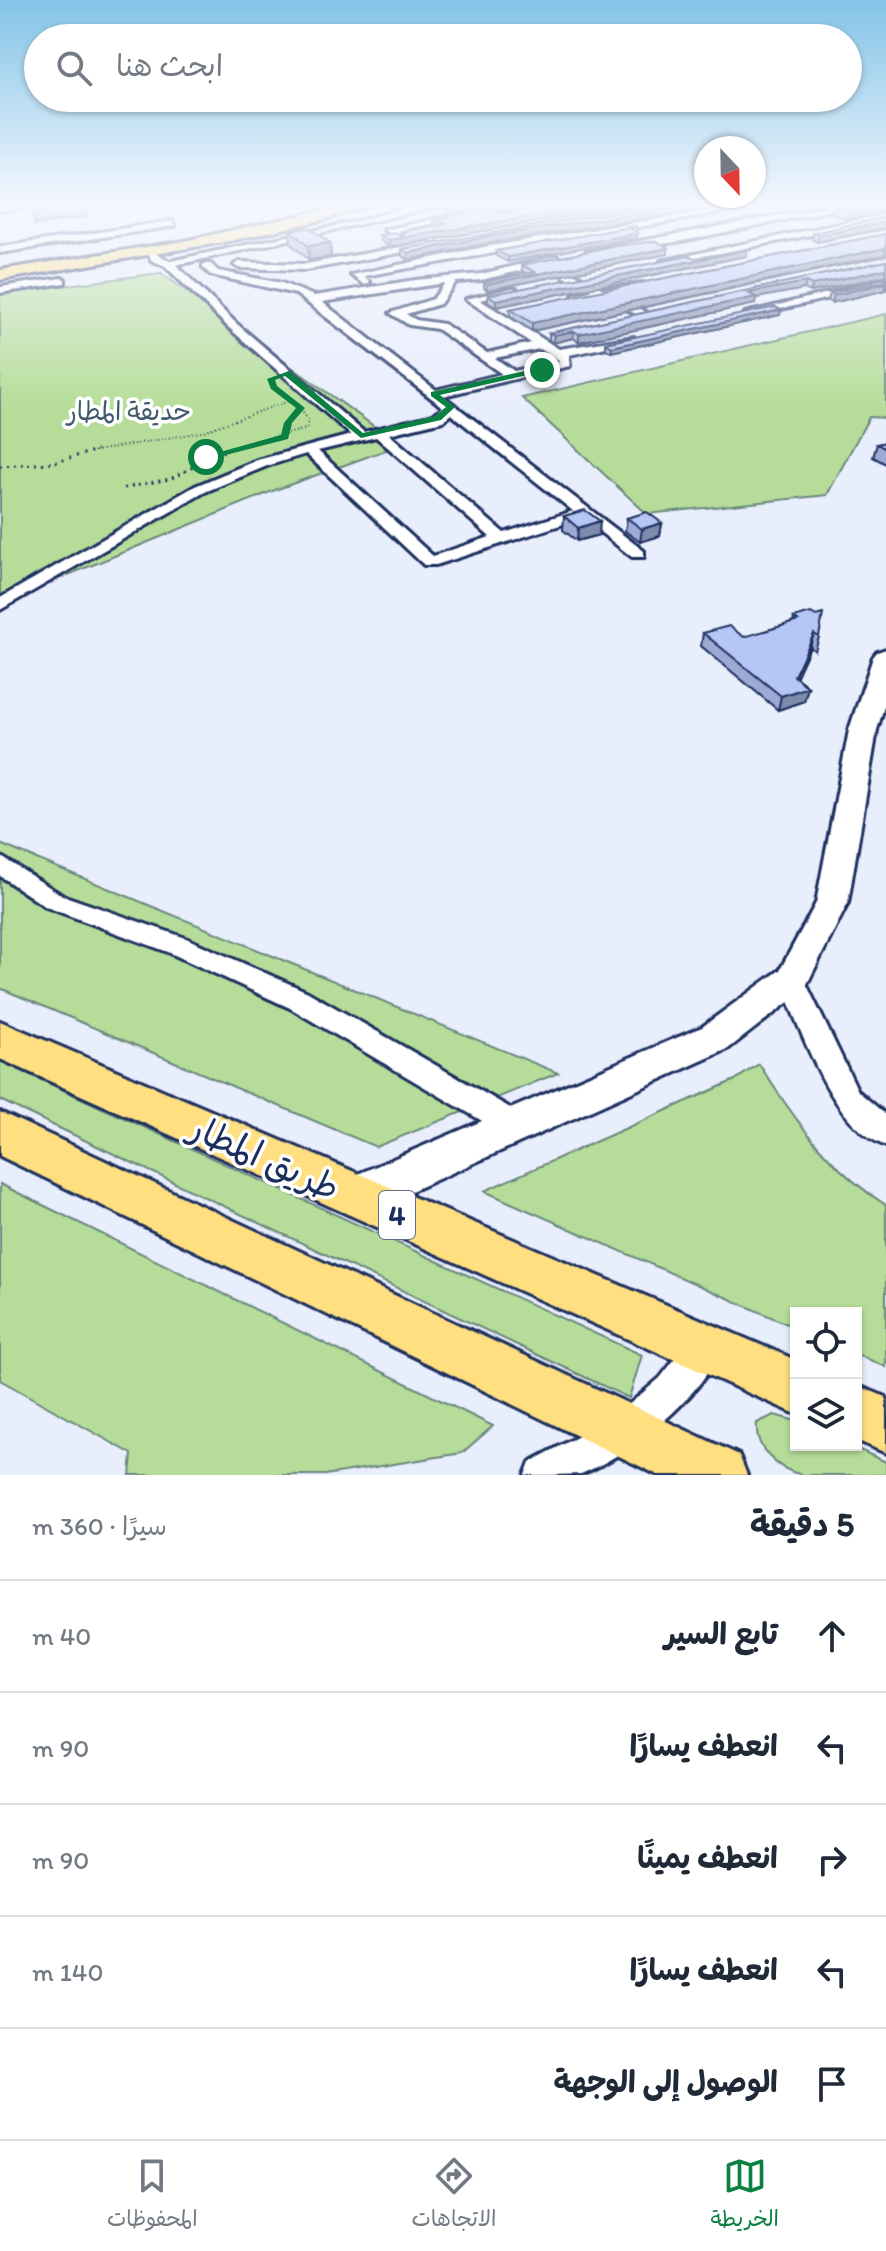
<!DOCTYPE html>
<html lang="ar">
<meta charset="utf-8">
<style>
body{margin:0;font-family:Itim,"Playpen Sans Arabic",sans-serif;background:#f2f2f3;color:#1f2937;direction:rtl}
.controls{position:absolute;right:24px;bottom:24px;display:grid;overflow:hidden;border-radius:0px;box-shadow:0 2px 6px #0004}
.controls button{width:72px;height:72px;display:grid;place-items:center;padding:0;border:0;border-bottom:2px solid #e0e1e3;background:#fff;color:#1f2937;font:40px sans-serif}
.compass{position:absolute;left:694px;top:136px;width:72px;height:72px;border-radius:50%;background:#fff;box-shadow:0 2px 6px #0004;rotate:158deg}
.stop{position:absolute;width:24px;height:24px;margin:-18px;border:6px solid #0b8043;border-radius:50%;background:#fff}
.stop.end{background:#0b8043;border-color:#fff;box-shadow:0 2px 8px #0008}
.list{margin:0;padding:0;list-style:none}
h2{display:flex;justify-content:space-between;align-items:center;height:104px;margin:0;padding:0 32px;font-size:34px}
h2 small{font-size:26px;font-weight:400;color:#747a83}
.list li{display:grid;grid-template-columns:52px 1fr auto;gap:24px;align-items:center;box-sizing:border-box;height:112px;padding:0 32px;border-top:2px solid #e0e1e3}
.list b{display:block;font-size:30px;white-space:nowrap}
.list em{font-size:26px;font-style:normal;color:#747a83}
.icon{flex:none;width:44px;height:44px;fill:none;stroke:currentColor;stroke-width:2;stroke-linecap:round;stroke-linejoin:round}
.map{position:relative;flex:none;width:886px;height:1475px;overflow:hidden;direction:ltr}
.search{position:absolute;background:#fff;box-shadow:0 2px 6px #0004;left:24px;right:24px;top:24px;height:88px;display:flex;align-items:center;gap:20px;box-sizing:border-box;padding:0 28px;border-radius:44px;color:#747a83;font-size:30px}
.sheet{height:664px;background:#fff}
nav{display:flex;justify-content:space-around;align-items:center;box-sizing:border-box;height:112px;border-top:2px solid #e0e1e3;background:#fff;font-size:22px;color:#747a83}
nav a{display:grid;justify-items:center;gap:4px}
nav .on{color:#0b8043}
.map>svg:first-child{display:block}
.green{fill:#b5dd99;stroke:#68867c;stroke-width:2}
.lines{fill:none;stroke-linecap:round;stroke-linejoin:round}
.minor-casing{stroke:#1b2f5e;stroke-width:6}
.secondary-casing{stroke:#1b2f5e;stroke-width:6}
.trunk-casing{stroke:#1b2f5e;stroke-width:6}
.path-far1{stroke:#1b2f5e;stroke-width:2;stroke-dasharray:1 3;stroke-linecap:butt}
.path{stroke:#1b2f5e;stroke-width:3;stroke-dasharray:2 5;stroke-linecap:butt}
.minor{fill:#fff;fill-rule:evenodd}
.secondary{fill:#fff;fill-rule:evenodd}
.trunk{fill:#ffdf80;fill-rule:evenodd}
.wall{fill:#9daad4;stroke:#1b2f5e;stroke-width:2}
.shaded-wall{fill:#7f8bac;stroke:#1b2f5e;stroke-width:2}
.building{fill:#b6c6f6;stroke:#1b2f5e;stroke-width:2}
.route{fill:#0b8043}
.labels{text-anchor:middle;stroke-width:7;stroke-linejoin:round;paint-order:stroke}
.far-park-label{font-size:26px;fill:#425a6d;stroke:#fff}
.shield{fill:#fff;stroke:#5f6d8e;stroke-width:2}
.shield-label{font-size:28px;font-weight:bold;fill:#1b2f5e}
.near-street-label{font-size:36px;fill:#1b2f5e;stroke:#fff}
</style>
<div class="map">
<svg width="886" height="1475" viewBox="0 0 886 1475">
<rect width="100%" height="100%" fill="#e9eefc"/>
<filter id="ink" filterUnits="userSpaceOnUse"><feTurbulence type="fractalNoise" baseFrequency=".0125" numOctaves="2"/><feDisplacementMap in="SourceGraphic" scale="16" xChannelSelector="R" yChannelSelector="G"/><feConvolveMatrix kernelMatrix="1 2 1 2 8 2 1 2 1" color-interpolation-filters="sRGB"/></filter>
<g filter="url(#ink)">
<path class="green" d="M161,273L400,445L275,490L0,603V294Z
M886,314V418L869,417L827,495L647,514L522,398Z
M0,844L558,1073L376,1147L0,988Z
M0,1061L642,1355L629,1398L0,1100Z
M759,1064C795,1120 829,1169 886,1205V1367L856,1354V1313H796V1328L484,1191L735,1080Z
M0,1184L493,1426L462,1453L325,1475H130L132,1454L0,1380Z
M774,1415L796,1421V1445H849L886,1462V1475C860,1475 828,1475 803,1475C777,1470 754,1448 757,1423Z"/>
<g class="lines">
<g class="minor-casing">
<path id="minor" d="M18,204H44L0,211V205Z
M418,204L441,206L176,265L237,324L364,432L433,415L443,407L296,294L211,275L203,268V264H211L218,271L282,283L314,296L415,280L481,274L556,256L561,259L554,263L603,289L643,283V287L612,293L646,312V316L642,317L600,296L573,299V295L591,291L543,265L481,280L456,282L440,304L406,314L416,320L444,324L487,353L531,343L466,299L513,288L517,289V293L480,300L559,349L634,337V341L569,355L570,366L443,396L644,551V557H632L582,518L436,565H424L306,454L267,466L205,492L0,610V598L195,486L257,460L351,435L229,328L165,266L151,260L148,250H154L159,256L170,261L354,222ZM445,283L433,299L390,313L409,325L437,329L502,374L436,390L322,302ZM540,349L560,361L514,371L495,358ZM451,414L573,511L504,533L389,434L443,421ZM376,437L490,537L433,556L318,451Z
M505,204H520L398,231L406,237L401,240L384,230Z
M752,204L757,206L364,276L370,282L365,285L351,275L484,247Z
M840,204H862L682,241L591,254L586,251Z
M886,214V220L666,264L661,261Z
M172,221L175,226L0,253V247Z
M429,242L432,247L306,270L239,268L234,265L239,262L306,264Z
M61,278L65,279V283L0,293V287Z
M886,279V285L751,316L745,313Z
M0,856L62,895L186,938L308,992L526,1117L530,1126L526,1135L516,1139L506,1135L290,1008L168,952L46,907L0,876Z
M792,970L801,973L858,1091L886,1115V1146C829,1124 803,1032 779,980L783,973Z
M705,1332L717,1336L721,1348C700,1399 631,1454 581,1474C566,1475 541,1475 525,1475L530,1462L613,1418L660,1378L693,1336Z"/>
</g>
<g class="secondary-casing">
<path id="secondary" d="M886,649V700L877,730L848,903L804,990L728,1049L369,1210L354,1216L339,1210L333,1196L339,1182L702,1027L780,970L816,903L849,730L873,657L877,652Z"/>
</g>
<g class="trunk-casing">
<path id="trunk" d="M351,204H373L326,219L230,241L0,280V270L184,241Z
M0,1021L796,1360V1414L0,1059Z
M0,1112L739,1455L747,1475H658L0,1156Z
M856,1385L886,1397V1453L856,1440Z"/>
</g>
<path class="path-far1" d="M285,435L288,423L300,411L292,400
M90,452L201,432L292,400L274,387L273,378
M218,452L306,429L308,420L300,408"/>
<path class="path" d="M0,466L53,463L97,450
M124,488L170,479L226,450"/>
<use href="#minor" class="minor"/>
<use href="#secondary" class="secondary"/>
<use href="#trunk" class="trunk"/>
</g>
<path class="wall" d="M442,204H493L450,213L442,208Z
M508,204H537L499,212L501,214L552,204H644L389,247L381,241L380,235L402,236L434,226V220Z
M661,204H715V207L483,244L408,260L402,256V249Z
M886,204V212L847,219L831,213L833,207Z
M886,217V229L817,242L812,240L814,233Z
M636,226L637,237L508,262L496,256V251Z
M290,230L330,243L331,257L309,260L291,244Z
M886,234V256L532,331L510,316V309Z
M668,254L487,290L484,288V282L527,274L522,271V265Z
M746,256L496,307L488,302V295Z
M886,261V277L811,292L804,289L756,298L755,304L579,342L573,338L553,343L549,340V333Z
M886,281V290L832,303L828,301L830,293Z
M781,310L780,315L611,352L606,349V343Z
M886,442V464L873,457L877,444Z
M564,516L599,535L577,541L563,530Z
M627,518L662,523L660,536L640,542L625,531Z
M794,618L819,637L815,651L810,647L796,677L808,687L804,701L778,710L701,646L703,633L744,637L793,623Z"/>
<path class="shaded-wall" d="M464,204H493L450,213V206Z
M509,204H537L498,212L496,209L499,206Z
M607,204H644L389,247V240Z
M697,204H715V207L483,244L408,260V253L484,237Z
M886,205L885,211L847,219L849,212Z
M85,206L88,217L35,225L33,214Z
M886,222L885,228L817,242L819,235Z
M638,233L637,237L508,262V257Z
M330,243L331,257L309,260L308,246Z
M668,248V254L487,290V284Z
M886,248L885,255L532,331V323Z
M747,250L746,256L496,307V300Z
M886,269L885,276L811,292L812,285Z
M806,282L804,289L756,298L755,304L579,342V334L748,293Z
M886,283V290L832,303L834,295Z
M781,310L780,315L611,352L612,347Z
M574,331L573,338L553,343L554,335Z
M600,521L599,535L577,541L578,528Z
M662,523L660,536L640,542L642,529Z
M814,634L810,647L791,689L794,676Z
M808,687L804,701L778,710L781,696Z"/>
<path class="building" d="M30,204H82L85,206L33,214Z
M445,204H464L450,206Z
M508,204H509L499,206L496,209L501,214L552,204H607L389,240L380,235L394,233L402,236L409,230L448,224L434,220Z
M661,204H697L484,237L408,253L402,249Z
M850,204H886V205L849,212L833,207Z
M886,217V222L819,235L814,233Z
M636,226L628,227L638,233L508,257L496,251Z
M309,228L330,243L308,246L290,230Z
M886,234V248L532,323L510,309Z
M656,241L668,248L487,284L484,282L535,272L522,265L609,247Z
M747,250L496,300L488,295L689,256L695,258Z
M886,261V269L812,285L806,282L748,293L756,297L579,334L574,331L554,335L549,333Z
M886,281V283L834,295L830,293Z
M775,307L781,310L612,347L606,343Z
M886,442V449L877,444Z
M585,510L600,521L578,528L564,516Z
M647,512L662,523L642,529L627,518Z
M811,613L816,616L823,614L819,637L814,634L794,676L808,687L781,696L703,633L729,626L744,637L798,621L794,618Z"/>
</g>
<linearGradient id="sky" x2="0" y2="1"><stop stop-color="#83c4e7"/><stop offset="0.5" stop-color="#f5f7fe"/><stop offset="1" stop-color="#f5f7fe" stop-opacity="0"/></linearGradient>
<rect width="886" height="410" fill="url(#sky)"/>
<path class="route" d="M542,367L545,371L440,395L455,407L441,420L361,438L285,376L275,380L277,386L305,408L292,423L288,439L206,460L202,457L281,435L284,423L296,408L271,389L267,379L289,371L363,433L435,416L446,407L431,396V392Z"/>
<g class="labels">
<g class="far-park-label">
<text x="129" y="420">حديقة المطار</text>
</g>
<rect class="shield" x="379" y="1191" width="36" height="48" rx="6"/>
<g class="shield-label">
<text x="397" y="1225">4</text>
</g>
<g class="near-street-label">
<text transform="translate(265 1157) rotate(24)" y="13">طريق المطار</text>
</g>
</g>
</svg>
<div class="controls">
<button><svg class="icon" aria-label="locate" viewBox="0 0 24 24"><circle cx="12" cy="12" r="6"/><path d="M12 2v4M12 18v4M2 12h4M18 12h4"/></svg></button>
<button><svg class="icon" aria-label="layers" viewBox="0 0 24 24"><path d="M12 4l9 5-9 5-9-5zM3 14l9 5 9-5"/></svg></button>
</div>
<svg class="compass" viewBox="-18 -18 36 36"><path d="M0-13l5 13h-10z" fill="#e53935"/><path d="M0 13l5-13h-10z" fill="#747a83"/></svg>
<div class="stop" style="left:206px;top:457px"></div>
<div class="stop end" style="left:542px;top:370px"></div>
<div class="search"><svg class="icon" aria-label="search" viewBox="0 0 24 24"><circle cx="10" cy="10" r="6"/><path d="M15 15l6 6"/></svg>ابحث هنا</div>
</div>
<section class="sheet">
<h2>5 دقيقة<small>سيرًا · 360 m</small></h2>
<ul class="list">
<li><svg class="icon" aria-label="ahead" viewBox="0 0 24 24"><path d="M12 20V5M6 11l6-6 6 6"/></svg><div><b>تابع السير</b></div><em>40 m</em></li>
<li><svg class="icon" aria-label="left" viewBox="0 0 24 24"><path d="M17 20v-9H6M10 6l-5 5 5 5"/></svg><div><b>انعطف يسارًا</b></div><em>90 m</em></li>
<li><svg class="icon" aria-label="right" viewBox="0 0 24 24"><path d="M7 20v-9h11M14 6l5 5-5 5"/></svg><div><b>انعطف يمينًا</b></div><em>90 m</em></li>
<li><svg class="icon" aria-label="left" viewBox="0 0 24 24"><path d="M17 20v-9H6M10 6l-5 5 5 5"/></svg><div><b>انعطف يسارًا</b></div><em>140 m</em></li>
<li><svg class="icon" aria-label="arrive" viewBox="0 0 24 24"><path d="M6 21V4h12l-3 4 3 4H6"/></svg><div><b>الوصول إلى الوجهة</b></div></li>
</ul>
</section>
<nav>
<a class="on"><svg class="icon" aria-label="map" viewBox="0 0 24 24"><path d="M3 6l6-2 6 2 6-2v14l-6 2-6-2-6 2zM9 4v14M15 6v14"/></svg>الخريطة</a>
<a><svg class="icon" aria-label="directions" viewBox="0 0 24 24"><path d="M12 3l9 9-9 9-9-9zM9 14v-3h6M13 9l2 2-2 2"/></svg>الاتجاهات</a>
<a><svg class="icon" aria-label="saved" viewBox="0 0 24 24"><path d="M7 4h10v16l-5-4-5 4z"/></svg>المحفوظات</a>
</nav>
